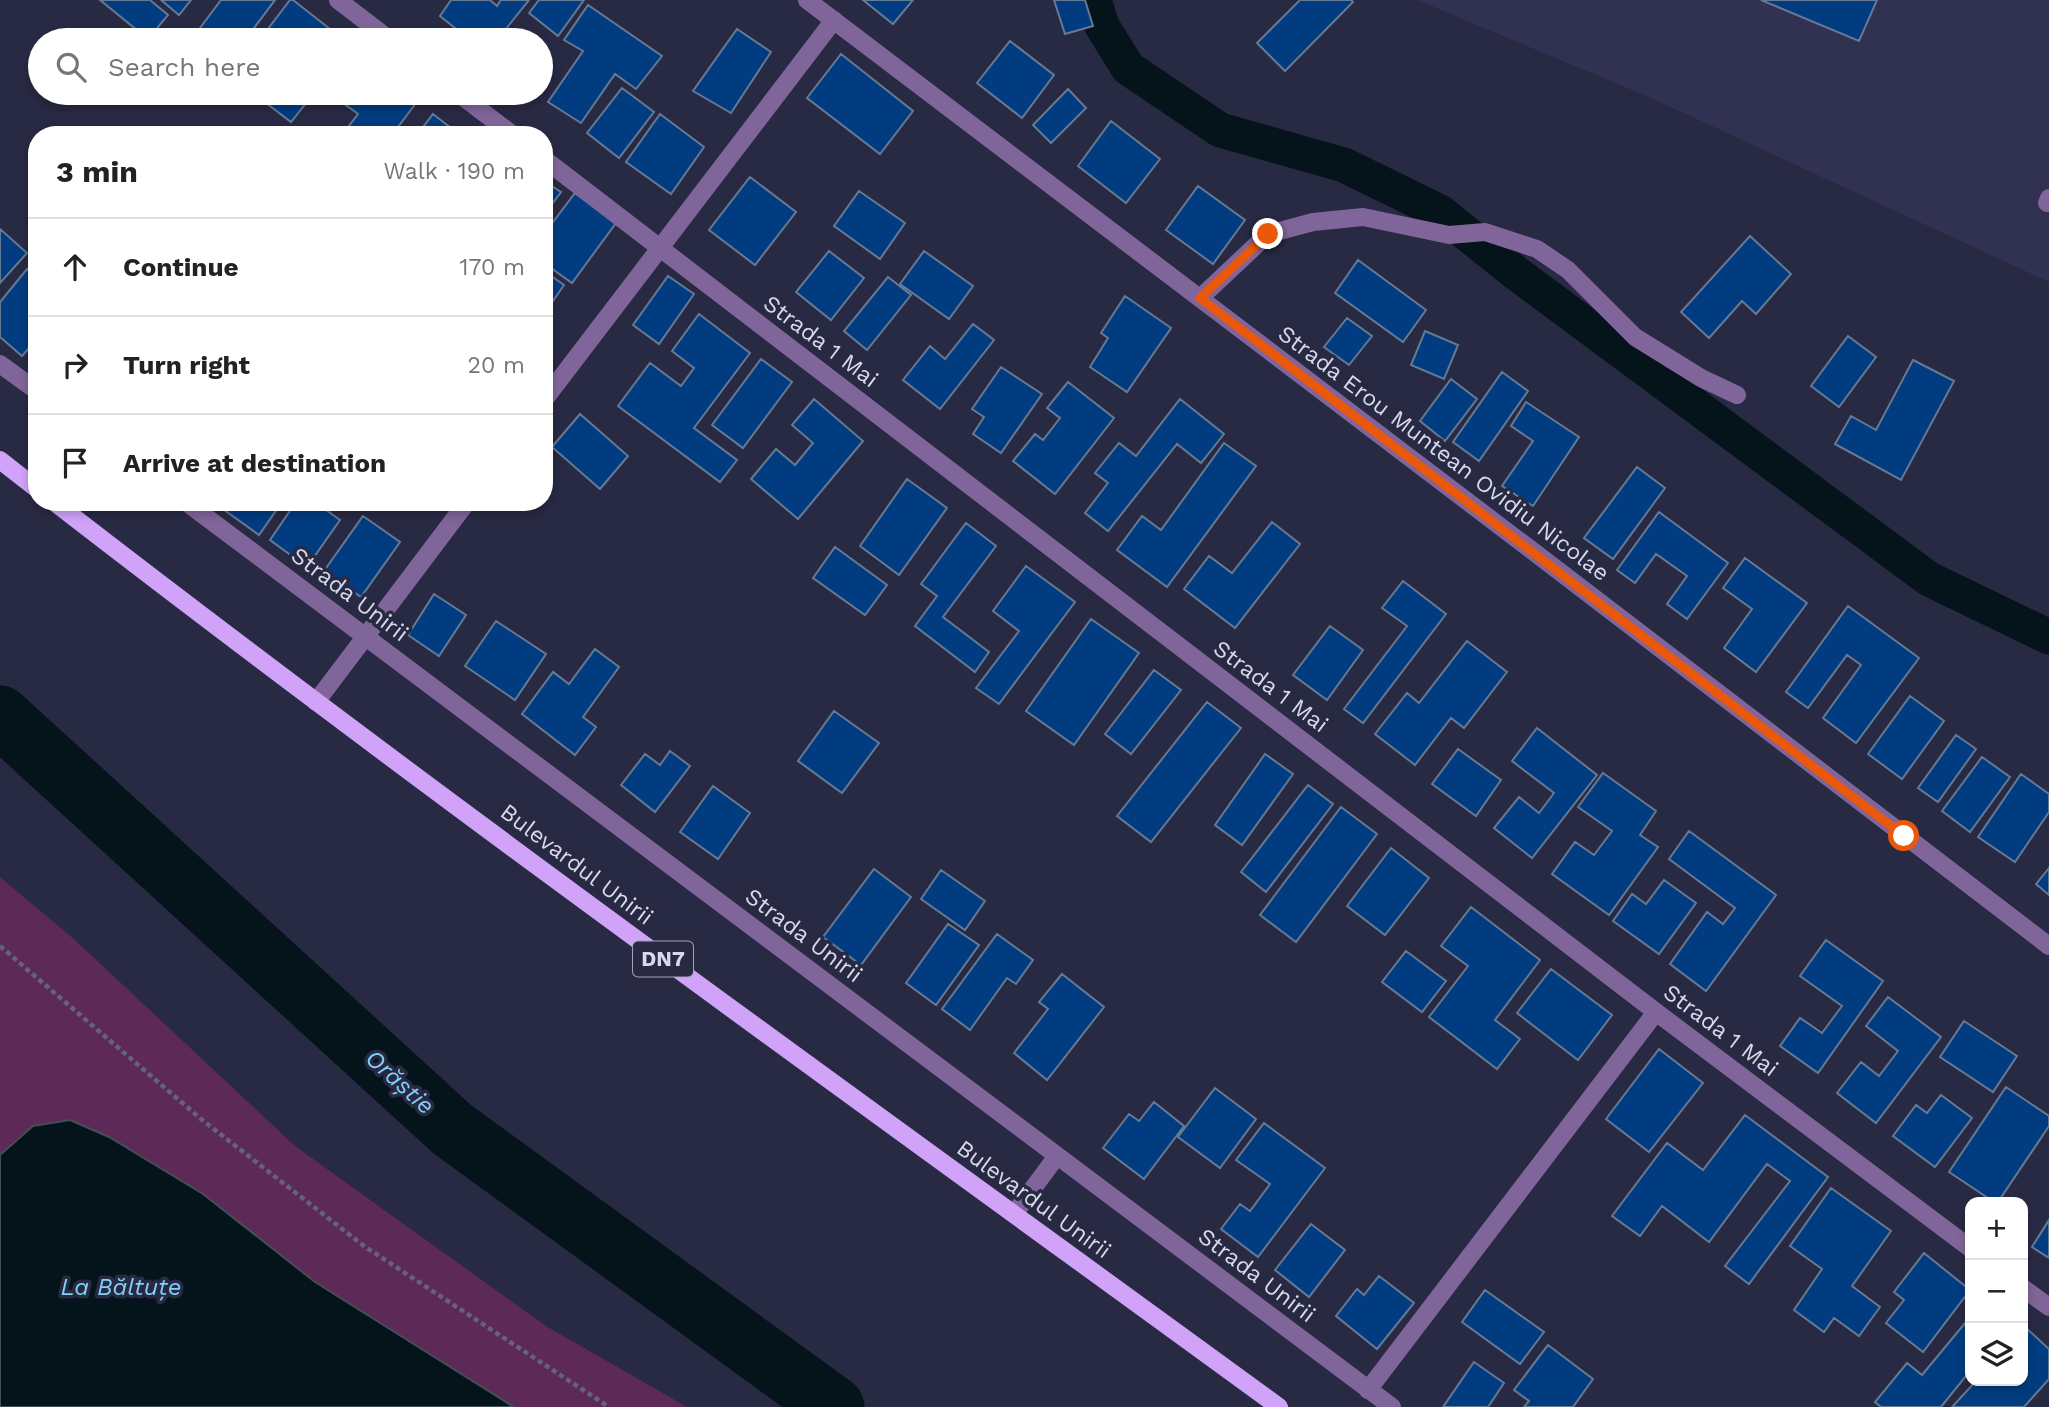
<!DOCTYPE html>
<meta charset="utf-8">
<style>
body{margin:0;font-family:"Work Sans",sans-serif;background:#f6f6f6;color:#222}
.controls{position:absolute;right:21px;bottom:21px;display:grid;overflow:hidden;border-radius:14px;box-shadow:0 4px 10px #0003}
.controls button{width:63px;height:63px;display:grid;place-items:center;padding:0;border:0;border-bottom:2px solid #e0e0e0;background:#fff;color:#222;font:35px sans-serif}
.stop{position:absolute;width:21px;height:21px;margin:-16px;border:5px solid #ea580c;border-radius:50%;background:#fff}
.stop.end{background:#ea580c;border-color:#fff;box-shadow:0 2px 7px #0008}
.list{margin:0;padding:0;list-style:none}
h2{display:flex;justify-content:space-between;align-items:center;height:91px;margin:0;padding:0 28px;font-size:30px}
h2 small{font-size:23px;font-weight:400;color:#767676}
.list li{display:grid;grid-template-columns:46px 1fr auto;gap:21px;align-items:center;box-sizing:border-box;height:98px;padding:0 28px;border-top:2px solid #e0e0e0}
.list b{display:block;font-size:26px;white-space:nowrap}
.list em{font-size:23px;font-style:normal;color:#767676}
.icon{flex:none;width:38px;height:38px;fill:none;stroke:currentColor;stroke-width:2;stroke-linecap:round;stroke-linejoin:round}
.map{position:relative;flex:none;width:2049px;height:1407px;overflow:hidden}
.search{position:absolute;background:#fff;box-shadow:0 4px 10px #0003;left:28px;top:28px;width:525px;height:77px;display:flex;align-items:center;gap:18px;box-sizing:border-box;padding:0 24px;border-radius:38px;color:#767676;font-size:26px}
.panel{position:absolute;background:#fff;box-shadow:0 4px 10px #0003;left:28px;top:126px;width:525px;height:385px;border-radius:28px}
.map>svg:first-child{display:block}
.built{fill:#313152}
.green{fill:#5d2956}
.water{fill:#05131b;stroke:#444e59;stroke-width:2}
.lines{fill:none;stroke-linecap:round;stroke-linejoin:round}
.canal{stroke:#05131b;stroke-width:35}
.river{stroke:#05131b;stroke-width:61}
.building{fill:#013c80;stroke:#667994;stroke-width:2}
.path{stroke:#63647c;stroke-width:4.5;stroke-dasharray:5 3.5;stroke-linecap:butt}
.minor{stroke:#80659a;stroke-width:18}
.major{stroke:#d0a3f9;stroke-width:18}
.route{stroke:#ea580c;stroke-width:9}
.labels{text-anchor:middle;stroke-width:7;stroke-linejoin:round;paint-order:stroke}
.shield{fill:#282943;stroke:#a3a4b9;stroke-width:2}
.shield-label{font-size:21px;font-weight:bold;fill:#d8d9eb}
.street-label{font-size:23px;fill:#d8d9eb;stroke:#282943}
.water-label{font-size:24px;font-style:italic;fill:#82d0f8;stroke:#282943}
</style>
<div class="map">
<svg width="2049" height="1407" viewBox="0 0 2049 1407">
<rect width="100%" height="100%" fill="#282943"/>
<path class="built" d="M1417,0H2049V282L1649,97Z"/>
<path class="green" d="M0,877L75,940L295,1146L546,1326L687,1407H0Z"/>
<path class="water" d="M70,1120L109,1137L203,1194L315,1282L514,1407H0V1155L33,1126Z"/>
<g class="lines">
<path class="canal" d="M1094,0L1102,26L1128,68L1220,130L1344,165L1440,212L1516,273L1929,579L2049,637"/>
<path class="river" d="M0,716L452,1129L834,1407"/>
</g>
<path class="building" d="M100,0H150L168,15L148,39Z
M161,0H191L179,15Z
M221,0H275L245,40H199L194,36Z
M290,0H293L344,40H264L261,38Z
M451,0H490L497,6L501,0H529L497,40H470L440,16Z
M539,0H584L558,36L529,13Z
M863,0H913L893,24Z
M1054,0H1085L1093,26L1065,34Z
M1300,0H1351L1353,2L1285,71L1257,43Z
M1761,0H1877L1859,41Z
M588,5L662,56L636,89L615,74L581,123L548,102L583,51L564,40Z
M737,29L771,52L731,113L693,91Z
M1010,41L1054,75L1022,118L977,83Z
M841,54L913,111L880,154L807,98Z
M622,88L654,112L619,158L587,133Z
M1068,89L1086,108L1051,143L1033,125Z
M253,93H314L291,122Z
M338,93H411L419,99L392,135H342L358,114L335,97Z
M433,114L460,135H417Z
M660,114L704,147L671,194L626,162Z
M1111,121L1160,159L1126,203L1078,166Z
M750,177L796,212L755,265L709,230Z
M544,181L561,192L544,215Z
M1198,186L1245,220L1213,264L1166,230Z
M859,191L905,223L880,259L834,226Z
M575,193L616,223L572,283L544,263V234Z
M0,229L27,253L0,283Z
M1750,236L1791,274L1756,314L1742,301L1709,338L1681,312Z
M829,251L864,278L831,320L796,292Z
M924,251L973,286L949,319L900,284Z
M1358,260L1426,310L1403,342L1335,293Z
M27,269L37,277V339L22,356L0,337V302Z
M544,271L564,285L544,314Z
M668,276L694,294L659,344L633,325Z
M888,277L911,295L867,350L844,331Z
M1125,296L1171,328L1127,392L1090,367L1108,338L1101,333Z
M699,314L750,353L694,428L737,460L720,482L618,406L650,363L681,386L694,368L672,351Z
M1347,318L1372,336L1349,365L1324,347Z
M973,324L994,340L940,409L903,380L930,346L945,359Z
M1425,331L1458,345L1444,379L1411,365Z
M1848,336L1876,357L1839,407L1811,386Z
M761,359L792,382L743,448L712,425Z
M1913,360L1954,381L1901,480L1835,444L1851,416L1876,430Z
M1001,367L1042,394L1001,453L973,434L984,417L972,409Z
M1502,372L1528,391L1479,461L1453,442Z
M1451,379L1477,399L1445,441L1420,421Z
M1068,382L1114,418L1055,494L1013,461L1035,434L1043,440L1060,418L1047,408Z
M814,399L863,441L798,519L751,479L776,449L795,465L813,443L792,425Z
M1180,399L1224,434L1201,463L1177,444L1108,531L1085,513L1108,483L1095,473L1119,443L1136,456Z
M1526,402L1579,437L1533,506L1502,486L1533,441L1511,426Z
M580,414L628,456L600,489L552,447Z
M1224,443L1256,466L1167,587L1117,550L1142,516L1161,530Z
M1637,467L1665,488L1613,559L1584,538Z
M907,479L947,508L899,575L860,546Z
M213,502H282L259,535Z
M296,502H315L340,520L307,567L270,540Z
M1659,512L1728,563L1687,619L1667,604L1687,576L1656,554L1635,583L1617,570Z
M363,516L400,542L361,597L324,571Z
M1272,522L1300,544L1235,628L1184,589L1209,556L1232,573Z
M966,523L996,546L943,617L989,652L975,672L915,626L937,596L921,584Z
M835,547L887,585L865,615L813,578Z
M1745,558L1807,603L1756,672L1724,648L1752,609L1723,588Z
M1026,566L1075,602L999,704L976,688L1019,631L993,611Z
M1403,581L1446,614L1363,723L1344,709L1407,626L1382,608Z
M434,594L466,615L439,656L408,635Z
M1848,606L1919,658L1856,743L1823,718L1861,665L1847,655L1808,708L1786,692Z
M1091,619L1139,653L1074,745L1026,711Z
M496,621L546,654L515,700L465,666Z
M1330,626L1363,650L1327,700L1293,675Z
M1467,641L1507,672L1464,728L1451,718L1415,765L1375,734L1407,693L1419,703Z
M595,649L619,667L583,717L596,727L575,755L522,714L553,672L569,684Z
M1154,670L1181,690L1131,754L1105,734Z
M1910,696L1944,721L1902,779L1868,754Z
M1207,702L1241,728L1151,842L1117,816Z
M834,711L879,743L842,793L798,761Z
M1537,728L1597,775L1532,858L1494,828L1519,797L1539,813L1554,793L1512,761Z
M1956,735L1976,749L1938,802L1918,788Z
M1458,749L1501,780L1476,816L1432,784Z
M670,751L690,766L655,812L621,785L645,754L660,765Z
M1265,754L1293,774L1242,845L1215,825Z
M1982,757L2010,777L1970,832L1942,811Z
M1603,773L1656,811L1640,835L1658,847L1609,915L1552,874L1575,842L1594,855L1612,831L1578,807Z
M2021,774L2049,794V812L2015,862L1978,837Z
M1308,785L1333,804L1266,892L1241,872Z
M713,786L750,813L718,859L680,832Z
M1341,807L1377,834L1296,942L1260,915Z
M1689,831L1776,895L1706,991L1670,964L1707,912L1723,924L1735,908L1669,859Z
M1391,848L1429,878L1385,935L1347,906Z
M2049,868V895L2036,884Z
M874,869L911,897L861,965L823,937Z
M941,870L985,901L965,930L921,899Z
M1664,880L1696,903L1659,954L1613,921L1632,894L1646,904Z
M1471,907L1540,960L1495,1020L1520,1039L1497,1069L1429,1017L1468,966L1441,946Z
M948,924L979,945L936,1005L906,983Z
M997,934L1033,960L1016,984L1007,978L970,1030L942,1009Z
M1826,940L1883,981L1818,1073L1780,1046L1800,1018L1822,1033L1842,1006L1800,976Z
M1406,951L1446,981L1422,1012L1382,982Z
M1551,969L1612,1015L1578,1060L1517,1013Z
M1062,974L1104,1007L1047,1080L1014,1053L1048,1009L1039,1002Z
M1888,997L1941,1037L1876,1123L1837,1093L1861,1062L1879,1076L1898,1051L1866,1026Z
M1964,1021L2017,1056L1993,1092L1940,1057Z
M1659,1049L1703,1083L1649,1152L1606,1119Z
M2006,1087L2049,1116V1126L1998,1202H1994L1949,1172Z
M1215,1088L1256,1119L1220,1168L1178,1137Z
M1941,1095L1972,1118L1935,1167L1893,1136L1916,1105L1927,1113Z
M1154,1102L1184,1126L1144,1179L1103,1148L1129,1114L1139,1121Z
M1745,1115L1828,1177L1749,1284L1725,1266L1790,1181L1767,1164L1709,1242L1662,1206L1640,1236L1612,1216L1667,1143L1703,1170Z
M1264,1123L1325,1168L1258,1257L1221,1229L1240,1204L1250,1211L1270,1184L1236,1160Z
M1831,1188L1891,1231L1852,1286L1880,1307L1859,1336L1834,1318L1824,1332L1794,1310L1822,1269L1790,1246Z
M2049,1220V1258L2032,1247Z
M1311,1224L1345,1250L1309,1297L1275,1270Z
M1924,1253L1970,1290L1923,1352L1886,1323L1904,1300L1894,1292Z
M1379,1276L1414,1303L1377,1349L1336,1316L1357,1289L1364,1295Z
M1485,1290L1544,1332L1520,1364L1462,1322Z
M1970,1317V1371L1941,1407H1881L1875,1402L1907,1363L1922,1375Z
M2025,1327L2049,1349V1379L2024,1407H1952L1976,1381H2023V1330Z
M1548,1345L1593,1379L1573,1407H1524L1529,1401L1514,1390Z
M1474,1362L1504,1383L1488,1407H1443Z"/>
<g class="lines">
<path class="path" d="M0,946L201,1119L364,1246L609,1407"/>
<path class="minor" d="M338,0L390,40
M807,0L1534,552L2049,946
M458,93L513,135
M544,159L1656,1012L1970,1248
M2047,203L2049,198
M1200,298L1268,234L1313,222L1363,217L1449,235L1485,232L1537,249L1568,270L1635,337L1701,378L1737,395
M0,364L37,391
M544,400L834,20
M186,502L1392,1407
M316,702L467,502
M1014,1214L1057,1156
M2023,1288L2049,1307
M1368,1390L1656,1012"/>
<path class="major" d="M0,460L37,489
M54,502C456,813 869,1108 1279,1407"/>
</g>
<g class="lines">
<path class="route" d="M1268,234L1200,298L1904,836"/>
</g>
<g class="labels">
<rect class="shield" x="633" y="941.5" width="60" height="35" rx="5"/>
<g class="shield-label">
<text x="663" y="966">DN7</text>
</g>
<g class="street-label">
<text transform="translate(821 341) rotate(37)" y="8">Strada 1 Mai</text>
<text transform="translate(1444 453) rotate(37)" y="8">Strada Erou Muntean Ovidiu Nicolae</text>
<text transform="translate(350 594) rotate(37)" y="8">Strada Unirii</text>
<text transform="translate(1271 686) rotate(37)" y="8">Strada 1 Mai</text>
<text transform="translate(577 864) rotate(37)" y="8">Bulevardul Unirii</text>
<text transform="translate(804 935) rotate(37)" y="8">Strada Unirii</text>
<text transform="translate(1721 1030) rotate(37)" y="8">Strada 1 Mai</text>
<text transform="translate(1034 1199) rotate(36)" y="8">Bulevardul Unirii</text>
<text transform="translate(1257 1275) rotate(37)" y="8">Strada Unirii</text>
</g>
<g class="water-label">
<text transform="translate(400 1082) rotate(42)" y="8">Orăștie</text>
<text x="121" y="1295">La Băltuțe</text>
</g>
</g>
</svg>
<div class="controls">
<button>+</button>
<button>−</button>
<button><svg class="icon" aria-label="layers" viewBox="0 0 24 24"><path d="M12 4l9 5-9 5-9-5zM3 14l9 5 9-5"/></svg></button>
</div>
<div class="stop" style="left:1904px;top:836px"></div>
<div class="stop end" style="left:1268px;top:234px"></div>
<div class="search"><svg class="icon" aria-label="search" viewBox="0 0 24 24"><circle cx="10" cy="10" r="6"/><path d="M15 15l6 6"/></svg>Search here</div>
<section class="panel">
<h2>3 min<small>Walk · 190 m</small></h2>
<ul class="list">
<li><svg class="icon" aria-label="ahead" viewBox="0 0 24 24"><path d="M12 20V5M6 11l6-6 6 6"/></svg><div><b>Continue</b></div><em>170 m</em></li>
<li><svg class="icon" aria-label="right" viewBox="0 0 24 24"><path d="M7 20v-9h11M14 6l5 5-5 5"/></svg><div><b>Turn right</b></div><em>20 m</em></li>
<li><svg class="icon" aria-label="arrive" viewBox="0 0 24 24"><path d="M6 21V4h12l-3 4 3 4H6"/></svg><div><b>Arrive at destination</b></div></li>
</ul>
</section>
</div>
